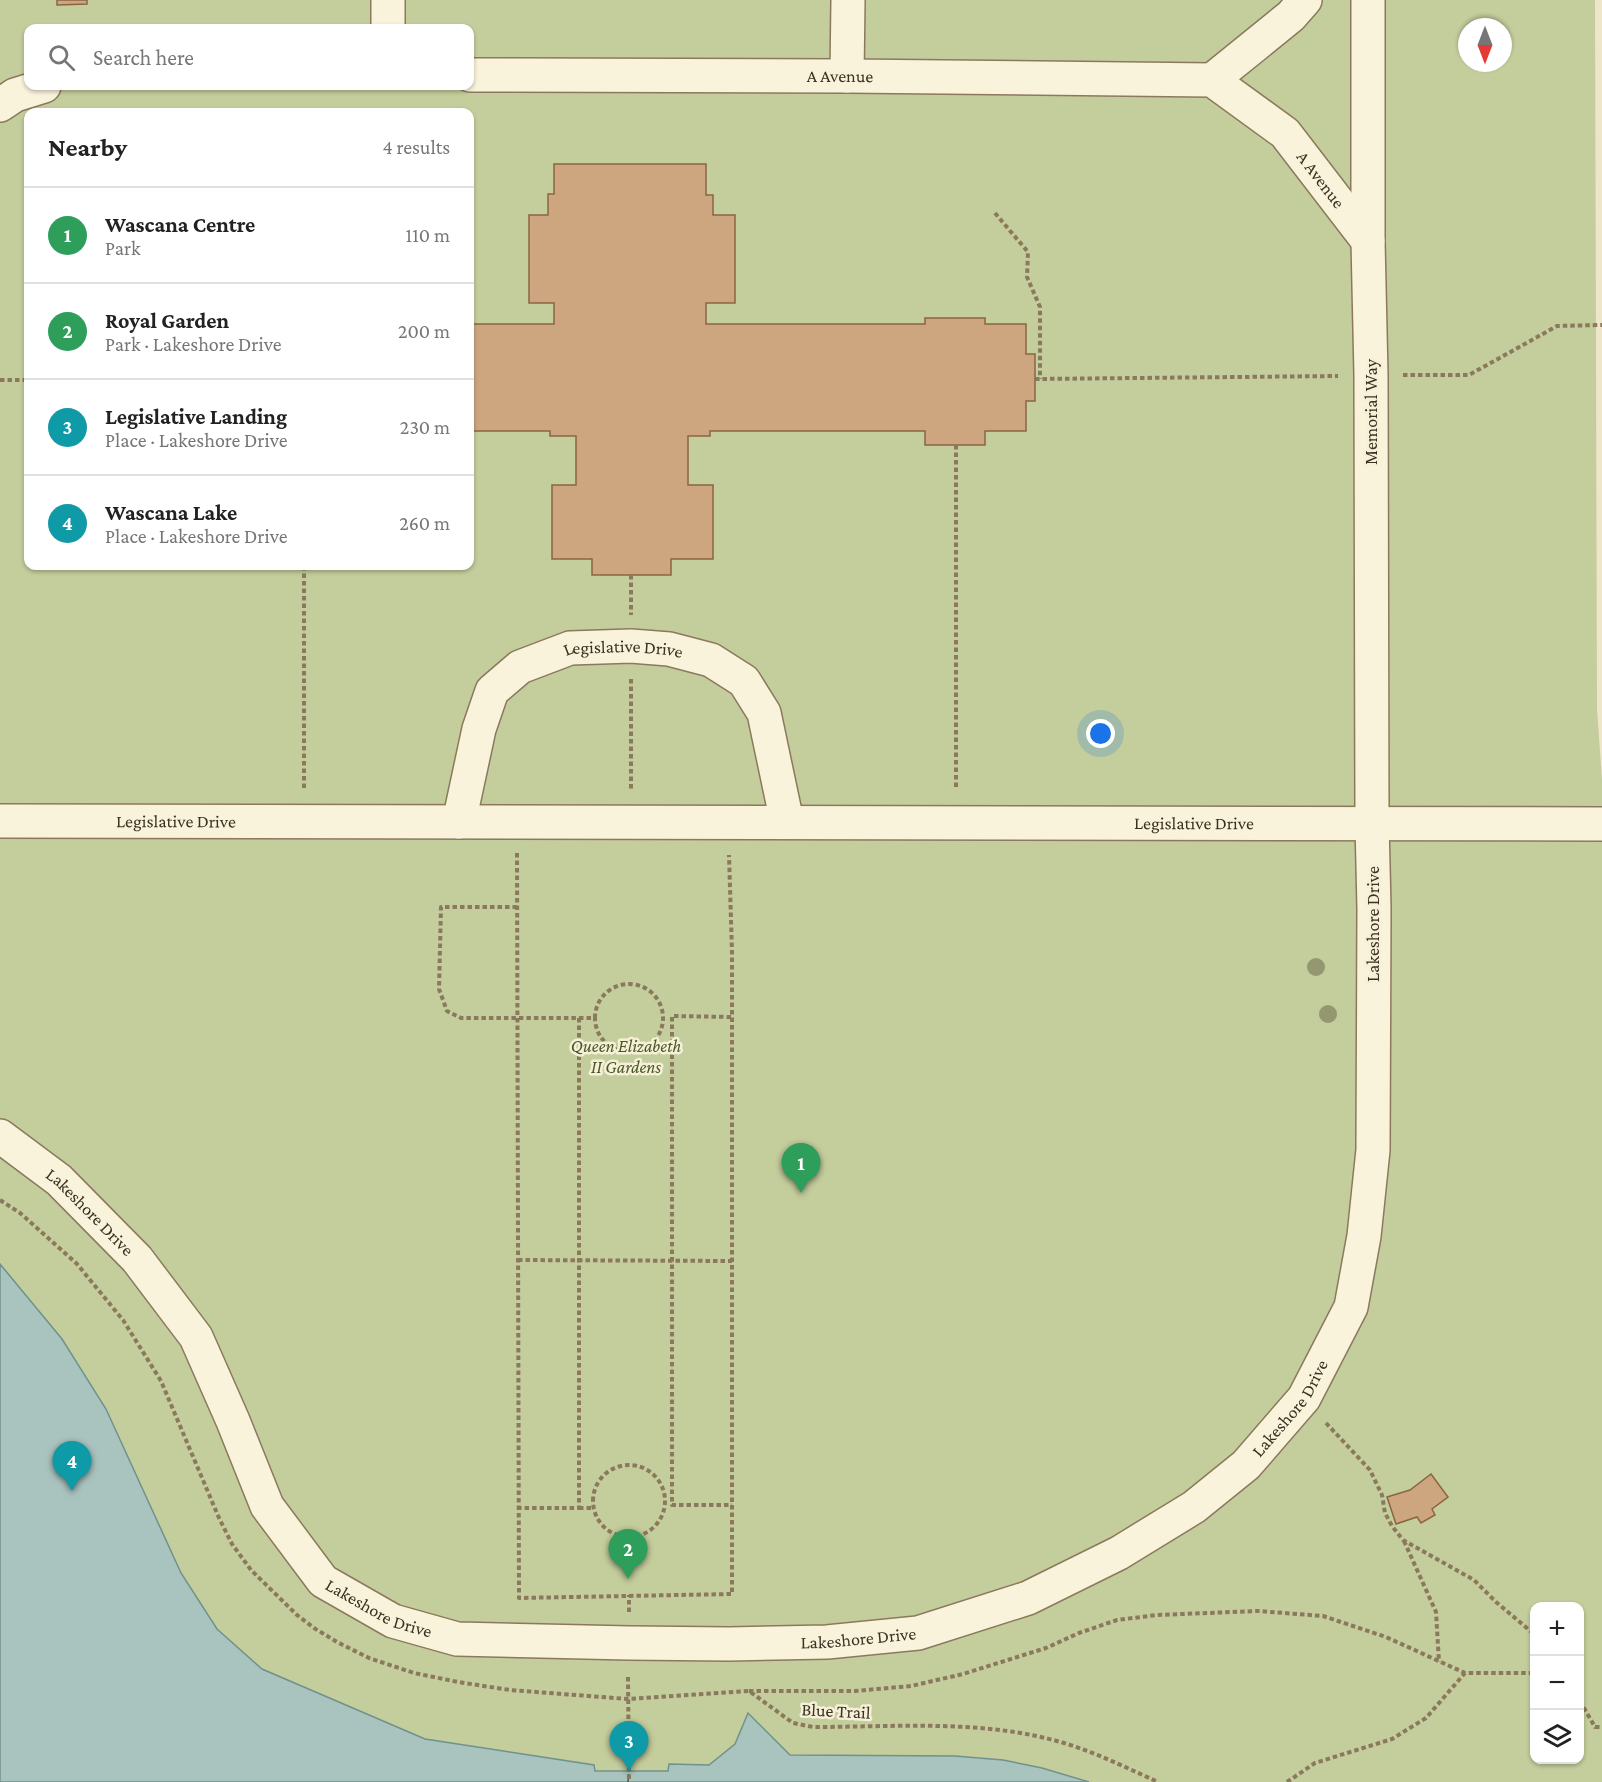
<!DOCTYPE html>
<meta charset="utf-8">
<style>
body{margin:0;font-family:"Crimson Pro",serif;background:#f2f2f2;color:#222}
.controls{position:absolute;right:18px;bottom:18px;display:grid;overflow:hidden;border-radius:12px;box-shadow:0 2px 4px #0004}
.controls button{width:54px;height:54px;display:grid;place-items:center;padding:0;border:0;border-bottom:2px solid #e0e0e0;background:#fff;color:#222;font:30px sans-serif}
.compass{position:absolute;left:1458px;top:18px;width:54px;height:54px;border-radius:50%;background:#fff;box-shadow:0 2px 4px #0004;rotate:180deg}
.you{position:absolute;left:1101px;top:734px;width:21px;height:21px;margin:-15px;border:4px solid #fff;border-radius:50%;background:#1a73e8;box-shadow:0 0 0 9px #1a73e833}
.badge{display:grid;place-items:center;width:39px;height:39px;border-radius:50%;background:#9a352d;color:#fff;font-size:20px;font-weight:700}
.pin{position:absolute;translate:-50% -50px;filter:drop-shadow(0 2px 3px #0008)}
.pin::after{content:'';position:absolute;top:32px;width:21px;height:18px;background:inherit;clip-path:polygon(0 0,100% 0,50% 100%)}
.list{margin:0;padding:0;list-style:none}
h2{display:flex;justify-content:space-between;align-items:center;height:78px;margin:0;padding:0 24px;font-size:26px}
h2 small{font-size:20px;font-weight:400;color:#767676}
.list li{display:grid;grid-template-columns:39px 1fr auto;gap:18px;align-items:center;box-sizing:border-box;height:96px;padding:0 24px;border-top:2px solid #e0e0e0}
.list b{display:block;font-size:22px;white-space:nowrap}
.list p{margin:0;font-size:20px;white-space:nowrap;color:#767676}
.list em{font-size:20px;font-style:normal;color:#767676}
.icon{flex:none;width:33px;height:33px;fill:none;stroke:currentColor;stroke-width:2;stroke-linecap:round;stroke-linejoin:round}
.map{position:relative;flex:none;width:1602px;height:1782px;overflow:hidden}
.search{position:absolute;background:#fff;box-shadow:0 2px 4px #0004;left:24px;top:24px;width:450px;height:66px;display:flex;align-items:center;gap:15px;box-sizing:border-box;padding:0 21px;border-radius:12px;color:#767676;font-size:22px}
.panel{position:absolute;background:#fff;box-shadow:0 2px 4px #0004;left:24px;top:108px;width:450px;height:462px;border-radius:12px}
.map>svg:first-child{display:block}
.green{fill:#c4cd9c;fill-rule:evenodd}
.water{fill:#a9c3be;stroke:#70928c;stroke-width:1.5}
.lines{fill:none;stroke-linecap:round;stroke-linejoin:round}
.ferry{stroke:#305b5b;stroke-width:1.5;stroke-dasharray:8 6;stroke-linecap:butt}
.building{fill:#cda57f;stroke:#8b6543;stroke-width:1.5}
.minor-casing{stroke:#8b795d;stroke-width:36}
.path{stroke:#8b795d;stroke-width:4;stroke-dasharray:4.5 3;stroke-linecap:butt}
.minor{stroke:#f9f3dc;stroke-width:33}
.tree{fill:#939870}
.labels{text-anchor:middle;stroke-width:5;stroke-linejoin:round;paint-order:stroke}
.street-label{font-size:18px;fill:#3c3021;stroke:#f6f0d8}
.park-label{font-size:18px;font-style:italic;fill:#485827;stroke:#f6f0d8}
</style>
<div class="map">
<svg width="1602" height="1782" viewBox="0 0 1602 1782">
<rect width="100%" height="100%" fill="#efe6c9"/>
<path class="green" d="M0,0H1595L1597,708L1602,780V1782H0ZM1467,27H1503V63H1467ZM28,28H470V86H28ZM28,112H470V566H28ZM1534,1606H1580V1760H1534Z"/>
<path class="water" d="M0,1264L62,1339L106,1409L181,1573L217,1629L262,1669L425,1739L594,1765L595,1771H668L669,1764L709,1765L735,1744L748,1713L790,1755L955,1756L1003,1760L1042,1768L1089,1782H0Z"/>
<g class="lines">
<path class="ferry" d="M628,1782L629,1771"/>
</g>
<path class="building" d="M57,0H87V4L57,5Z
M554,164H706V195H713V215H735V303H706V324H925V318H985V324H1026V354H1035V401H1026V431H985V445H925V431H710V436H688V485H713V559H671V575H592V559H552V485H576V436H550V431H470V324H554V303H529V215H548V194H554Z
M1431,1474L1448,1497L1432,1509L1435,1515L1421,1523L1417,1517L1396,1524L1387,1497L1410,1490Z"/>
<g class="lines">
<g class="minor-casing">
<g id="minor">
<path d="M388,28V0"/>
<path id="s1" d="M470,75L847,76L1212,80L1285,133L1368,241"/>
<path d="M847,76L848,0"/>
<path d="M1212,80L1291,16L1305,0"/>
<path d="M0,105L15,95L44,86"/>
<path id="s2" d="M0,821L1602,824"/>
<path id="s3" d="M459,822L479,729L492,691L520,667L570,648L631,646L669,649L711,660L744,681L764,713L787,822"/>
<path id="s4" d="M0,1136L59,1180L137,1259L196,1337L233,1421L267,1506L323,1581L393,1621L457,1639L629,1643L729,1644L827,1642L918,1633L1028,1598L1119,1553L1194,1507L1246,1465L1304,1398L1351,1307L1364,1236L1373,1150L1374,909L1372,823L1371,375L1368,241V0"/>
</g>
</g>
<path class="path" d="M995,213L1028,252L1027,277L1040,307V379
M1403,375H1469L1557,326L1602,325
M1035,379L1338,376
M0,380H28
M956,445V789
M304,566V788
M631,575V615
M631,679V789
M517,853L519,1598L732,1594V952L729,855
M517,907H441L439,989L447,1011L461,1018H579V1508H519
M595 1018a34 34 0 1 1 68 0a34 34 0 1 1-68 0Z
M731,1017L672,1016V1505H732
M579,1018H595
M0,1200L20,1213L77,1264L123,1320L161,1381L219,1518L232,1544L251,1570L297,1615L314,1628L337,1642L369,1658L414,1673L458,1682L510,1690L628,1699L749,1691L793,1723L813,1727C896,1727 984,1719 1064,1743C1097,1753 1127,1768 1158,1782
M518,1260L732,1261
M1326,1423L1370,1470L1382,1495L1385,1513L1392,1526L1403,1540L1474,1580L1496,1602L1534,1634
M593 1501a36 36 0 1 1 72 0a36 36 0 1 1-72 0Z
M579,1508H593
M1404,1541L1436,1612L1439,1662
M629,1612V1595
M628,1677L629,1782
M749,1691H855L911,1686L963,1674L1046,1648L1079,1633L1117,1620L1157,1615L1258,1611L1323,1616L1386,1637L1465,1673H1534
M1580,1701L1595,1727H1602
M1287,1782L1315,1763L1392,1739L1426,1718L1465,1673"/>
<use href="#minor" class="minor"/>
</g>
<g class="tree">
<circle cx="1316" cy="967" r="9"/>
<circle cx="1328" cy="1014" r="9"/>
</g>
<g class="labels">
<g class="street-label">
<text dy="6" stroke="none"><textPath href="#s1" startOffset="370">A Avenue</textPath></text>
<text dy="6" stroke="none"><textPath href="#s1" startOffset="891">A Avenue</textPath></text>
<text transform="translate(1371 412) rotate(-90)" y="6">Memorial Way</text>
<text dy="6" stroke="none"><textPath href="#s3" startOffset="279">Legislative Drive</textPath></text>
<text dy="6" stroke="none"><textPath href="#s2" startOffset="176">Legislative Drive</textPath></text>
<text dy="6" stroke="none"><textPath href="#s2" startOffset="1194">Legislative Drive</textPath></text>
<text transform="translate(1373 924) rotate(-90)" y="6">Lakeshore Drive</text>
<text dy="6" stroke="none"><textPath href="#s4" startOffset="118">Lakeshore Drive</textPath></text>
<text dy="6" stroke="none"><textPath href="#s4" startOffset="1612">Lakeshore Drive</textPath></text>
<text dy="6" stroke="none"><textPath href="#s4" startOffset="622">Lakeshore Drive</textPath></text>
<text dy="6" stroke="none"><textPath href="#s4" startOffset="1108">Lakeshore Drive</textPath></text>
<text transform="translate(836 1711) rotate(3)" y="6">Blue Trail</text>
</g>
<g class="park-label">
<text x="626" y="1052">Queen Elizabeth<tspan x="626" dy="21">II Gardens</tspan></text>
</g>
</g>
</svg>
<div class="controls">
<button>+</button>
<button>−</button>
<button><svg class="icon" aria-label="layers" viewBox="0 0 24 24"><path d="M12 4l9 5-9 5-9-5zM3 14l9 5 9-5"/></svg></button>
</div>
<svg class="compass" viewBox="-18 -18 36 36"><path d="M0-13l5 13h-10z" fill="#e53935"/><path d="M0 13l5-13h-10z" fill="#767676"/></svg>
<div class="you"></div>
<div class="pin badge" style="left:801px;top:1193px;background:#2e9e5b">1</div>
<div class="pin badge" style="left:628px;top:1579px;background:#2e9e5b">2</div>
<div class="pin badge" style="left:629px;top:1771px;background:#0f9aa8">3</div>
<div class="pin badge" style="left:72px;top:1491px;background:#0f9aa8">4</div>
<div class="search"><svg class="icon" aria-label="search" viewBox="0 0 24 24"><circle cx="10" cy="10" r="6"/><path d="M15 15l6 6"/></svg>Search here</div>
<section class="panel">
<h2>Nearby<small>4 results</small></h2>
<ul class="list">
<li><span class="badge" style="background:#2e9e5b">1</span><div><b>Wascana Centre</b><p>Park</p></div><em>110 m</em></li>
<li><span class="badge" style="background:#2e9e5b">2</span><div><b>Royal Garden</b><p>Park · Lakeshore Drive</p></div><em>200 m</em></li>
<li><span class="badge" style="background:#0f9aa8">3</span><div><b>Legislative Landing</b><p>Place · Lakeshore Drive</p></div><em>230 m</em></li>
<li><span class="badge" style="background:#0f9aa8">4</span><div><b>Wascana Lake</b><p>Place · Lakeshore Drive</p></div><em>260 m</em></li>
</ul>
</section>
</div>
